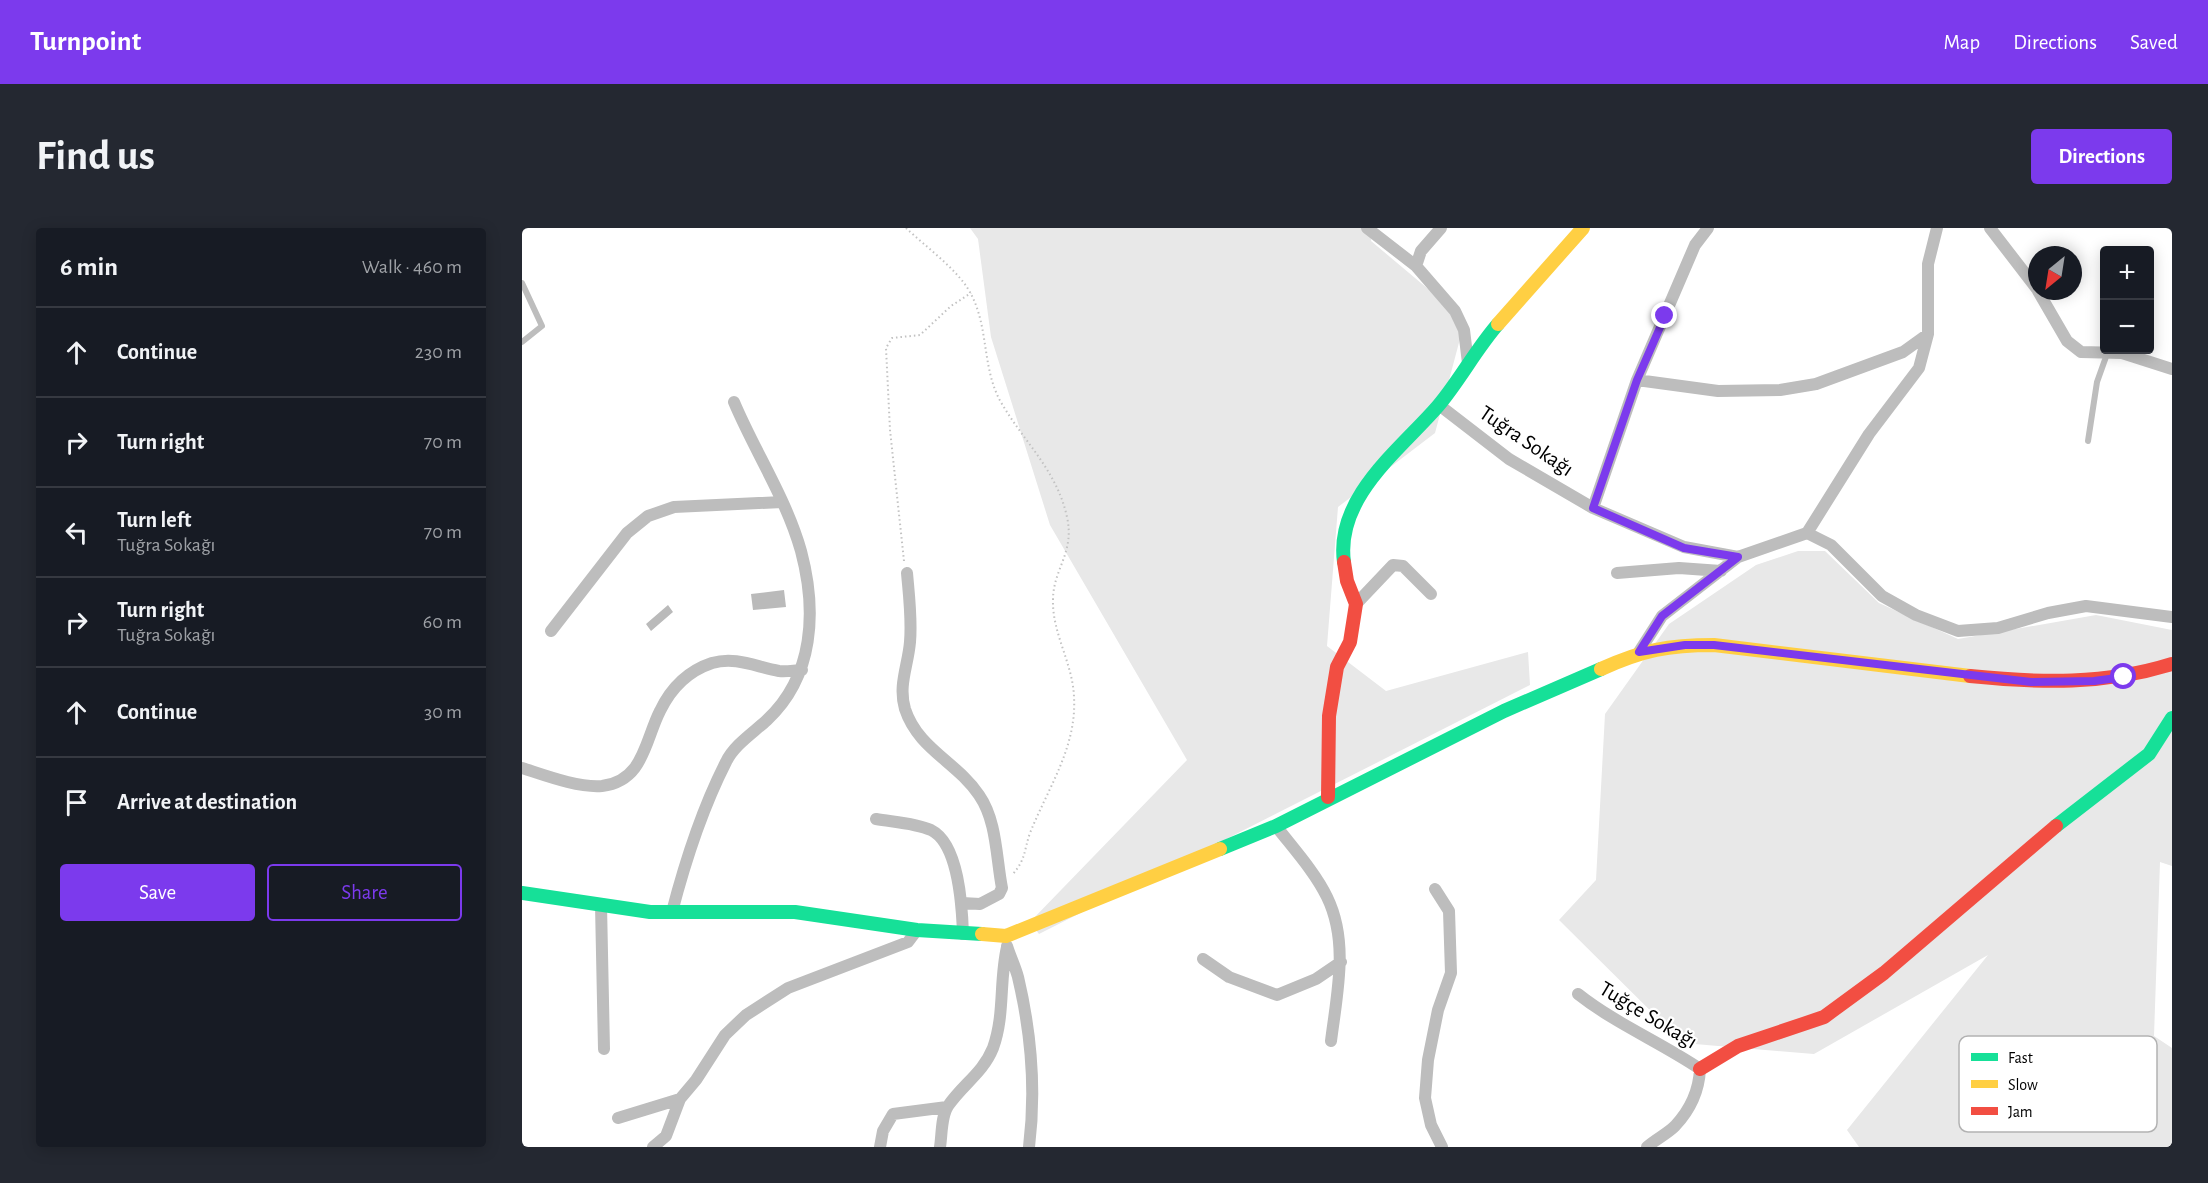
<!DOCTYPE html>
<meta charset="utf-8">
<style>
body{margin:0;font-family:"Alegreya Sans",sans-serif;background:#242831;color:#f1f3f6}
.controls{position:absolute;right:18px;top:18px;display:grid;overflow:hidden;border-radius:6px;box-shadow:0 3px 15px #0003}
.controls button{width:54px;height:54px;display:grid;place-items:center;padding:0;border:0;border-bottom:2px solid #363941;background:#171b24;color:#f1f3f6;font:30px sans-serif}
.compass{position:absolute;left:1506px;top:18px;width:54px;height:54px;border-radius:50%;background:#171b24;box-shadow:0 3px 15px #0003;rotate:210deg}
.stop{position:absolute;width:18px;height:18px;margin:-14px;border:4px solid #7c3aed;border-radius:50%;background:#fff}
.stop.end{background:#7c3aed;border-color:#fff;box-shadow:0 2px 6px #0008}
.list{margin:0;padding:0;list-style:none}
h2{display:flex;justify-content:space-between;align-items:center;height:78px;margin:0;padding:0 24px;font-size:26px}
h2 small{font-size:20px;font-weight:400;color:#9ea1a6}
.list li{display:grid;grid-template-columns:39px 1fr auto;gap:18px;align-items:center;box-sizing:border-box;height:90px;padding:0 24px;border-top:2px solid #363941}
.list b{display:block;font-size:22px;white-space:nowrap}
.list p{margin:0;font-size:20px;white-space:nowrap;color:#9ea1a6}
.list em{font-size:20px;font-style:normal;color:#9ea1a6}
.actions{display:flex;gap:12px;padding:18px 24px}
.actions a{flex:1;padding:14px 0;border:2px solid #7c3aed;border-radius:6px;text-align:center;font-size:21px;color:#7c3aed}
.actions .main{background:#7c3aed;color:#fff}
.icon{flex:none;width:33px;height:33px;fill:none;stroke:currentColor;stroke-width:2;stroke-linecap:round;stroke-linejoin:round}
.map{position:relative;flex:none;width:1650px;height:919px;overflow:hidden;border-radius:6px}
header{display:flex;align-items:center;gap:36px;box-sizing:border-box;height:84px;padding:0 30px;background:#7c3aed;color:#fff}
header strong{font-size:28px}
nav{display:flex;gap:33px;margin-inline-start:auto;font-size:21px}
.intro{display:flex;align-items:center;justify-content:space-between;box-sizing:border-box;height:144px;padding:0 36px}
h1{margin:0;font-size:42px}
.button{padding:15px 27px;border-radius:6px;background:#7c3aed;color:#fff;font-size:21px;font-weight:700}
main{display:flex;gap:36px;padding:0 36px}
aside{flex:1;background:#171b24;border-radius:6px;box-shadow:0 3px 15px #0003}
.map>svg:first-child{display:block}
.green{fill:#e8e8e8}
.water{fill:#bababa}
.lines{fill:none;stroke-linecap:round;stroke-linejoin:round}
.path{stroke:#c2c2c2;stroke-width:2;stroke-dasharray:1.5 3;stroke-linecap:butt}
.lane{stroke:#bdbdbd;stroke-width:6}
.street{stroke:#bdbdbd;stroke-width:12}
.fast{stroke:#16e098;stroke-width:14}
.slow{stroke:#ffcf43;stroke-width:14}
.jam{stroke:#f24e42;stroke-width:14}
.route{stroke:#7c3aed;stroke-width:8}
.labels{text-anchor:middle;stroke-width:4.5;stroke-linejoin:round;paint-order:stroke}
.street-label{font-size:22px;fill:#000;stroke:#fff}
.key{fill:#fff;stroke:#b2b2b2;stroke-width:1.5}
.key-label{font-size:16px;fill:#000}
</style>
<header>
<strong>Turnpoint</strong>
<nav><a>Map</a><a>Directions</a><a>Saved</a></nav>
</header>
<div class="intro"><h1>Find us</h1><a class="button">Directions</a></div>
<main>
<aside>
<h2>6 min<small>Walk · 460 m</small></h2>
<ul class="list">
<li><svg class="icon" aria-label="ahead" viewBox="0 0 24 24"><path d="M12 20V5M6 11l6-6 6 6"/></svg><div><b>Continue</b></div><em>230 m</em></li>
<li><svg class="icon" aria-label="right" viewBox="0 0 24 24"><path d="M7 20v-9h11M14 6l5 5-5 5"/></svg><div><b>Turn right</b></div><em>70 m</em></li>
<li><svg class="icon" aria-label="left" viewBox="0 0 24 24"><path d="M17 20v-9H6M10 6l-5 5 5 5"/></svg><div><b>Turn left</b><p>Tuğra Sokağı</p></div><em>70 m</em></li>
<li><svg class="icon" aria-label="right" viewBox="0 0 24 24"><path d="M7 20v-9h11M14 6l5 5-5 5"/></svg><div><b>Turn right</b><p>Tuğra Sokağı</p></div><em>60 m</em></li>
<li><svg class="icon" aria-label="ahead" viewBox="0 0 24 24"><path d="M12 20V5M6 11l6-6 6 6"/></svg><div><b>Continue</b></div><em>30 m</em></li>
<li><svg class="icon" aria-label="arrive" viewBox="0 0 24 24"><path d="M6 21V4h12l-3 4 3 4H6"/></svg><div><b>Arrive at destination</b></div></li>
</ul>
<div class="actions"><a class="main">Save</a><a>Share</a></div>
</aside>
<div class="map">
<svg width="1650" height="919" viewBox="0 0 1650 919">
<rect width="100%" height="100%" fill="#fff"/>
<path class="green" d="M448,0H852L849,13L943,92L913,205L816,279L805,418L864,463L1006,424L1008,457L517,706L508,694L665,532L528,297L469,109L456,11Z
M1276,323H1303L1357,375L1436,411L1574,387L1650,402V638L1638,634L1632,808L1650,820V919H1337L1325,902L1466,727L1292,826L1161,815L1037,692L1074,652L1083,486L1147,396L1234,337Z"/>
<path class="water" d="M262,362L264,379L231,382L229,366Z
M146,377L151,384L129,403L124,396Z"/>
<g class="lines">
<path class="path" d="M384,0C404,19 439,44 450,68C467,102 460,143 480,176C503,215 535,243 545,289C553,325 531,341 531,372C530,405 551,436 552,469C555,519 526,560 508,605C502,622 504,631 491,646
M382,333L368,202L364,120L370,110L398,107L429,78L449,65"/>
<path class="lane" d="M0,55L20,98L0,114
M1566,213L1575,154L1585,126"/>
<path class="street" d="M845,0L894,38L933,83L942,102L946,135
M1186,0L1173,17L1115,152L1196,163L1258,162L1294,156L1381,124L1406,106
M1468,0L1515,61
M894,38L899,23L919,0
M1516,63L1545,113L1559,124L1600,125L1650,141
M917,177L987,231L1071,280L1162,319L1216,329
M1071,280L1115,152
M1285,305L1309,317L1360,368L1394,387L1436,403L1476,400L1526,385L1564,378L1650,389
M385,345C387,368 390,391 388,414C386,438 376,457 383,481C396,521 435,534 457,567C475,593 474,629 480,660L477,666L458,676L440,675
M1095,345L1157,340L1199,343
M834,376L871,337L881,338L909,366
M29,403L105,305L126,288L152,279L260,274
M1117,424L1140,388L1216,329L1285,305L1347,206L1397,140L1406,106V36L1415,0
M0,540C22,547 56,560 80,558C122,553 123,512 138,483C149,460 166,443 190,435C214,428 234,439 257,443C265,444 273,442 280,442
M354,591C371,594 393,595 409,602C437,616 440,678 441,706
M754,598C771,620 793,644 805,669C827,714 815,765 809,813
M913,661L927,683L929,745L916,782L906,832L903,870L909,897L920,919
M79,677L82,821
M150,684C163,634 180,581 204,534C212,517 231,505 245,492C292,448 295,383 279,323C264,270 233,224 212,174
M485,718C488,728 493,738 496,749C509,804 514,863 507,919
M681,731L707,749L755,767L794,751L819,734
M1056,766C1094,796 1138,814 1178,841C1177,863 1168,882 1153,898C1145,906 1134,911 1125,919
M96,890L158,871L174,852L203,807L224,787L266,760L386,714L395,702
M131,919L144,908L158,871
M358,919L361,903L371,886L425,879
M418,919C420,907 419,888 426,878C440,857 461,845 471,820C483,787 477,753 485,719"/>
<path class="fast" d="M822,334C813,269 879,221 916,178C938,152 954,121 976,96
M1534,598L1627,526L1650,490
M698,621L754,598L982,483L1079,441
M0,665L128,684H273L395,702L460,706"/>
<path class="slow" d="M976,96L1061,0
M1079,441C1121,422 1146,417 1192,417L1448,448
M460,706L484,708L698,621"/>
<path class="jam" d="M1448,448C1518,455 1583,457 1650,436
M806,569L807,488L815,439L828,414L834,376L825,353L822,334
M1178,841L1216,818L1302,789L1362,745L1534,598"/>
</g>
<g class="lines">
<path class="route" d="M1143,88L1115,152L1071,280L1162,320L1216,329L1140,388L1117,424L1163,417H1192L1509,454L1572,453L1602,449"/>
</g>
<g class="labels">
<g class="street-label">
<text transform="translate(1005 212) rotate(34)" y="8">Tuğra Sokağı</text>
<text transform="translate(1127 786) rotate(31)" y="8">Tuğçe Sokağı</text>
</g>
</g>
<rect x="1437" y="808" width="198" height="96" rx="9" class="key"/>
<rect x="1449" y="825" width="27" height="8" fill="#16e098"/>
<rect x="1449" y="852" width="27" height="8" fill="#ffcf43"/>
<rect x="1449" y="879" width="27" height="8" fill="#f24e42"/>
<g class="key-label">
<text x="1486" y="835">Fast</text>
<text x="1486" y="862">Slow</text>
<text x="1486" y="889">Jam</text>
</g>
</svg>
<div class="controls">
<button>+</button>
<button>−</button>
</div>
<svg class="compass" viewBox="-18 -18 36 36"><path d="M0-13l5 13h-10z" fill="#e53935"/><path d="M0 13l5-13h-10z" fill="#9ea1a6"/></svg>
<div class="stop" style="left:1602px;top:449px"></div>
<div class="stop end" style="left:1143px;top:88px"></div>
</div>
</main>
